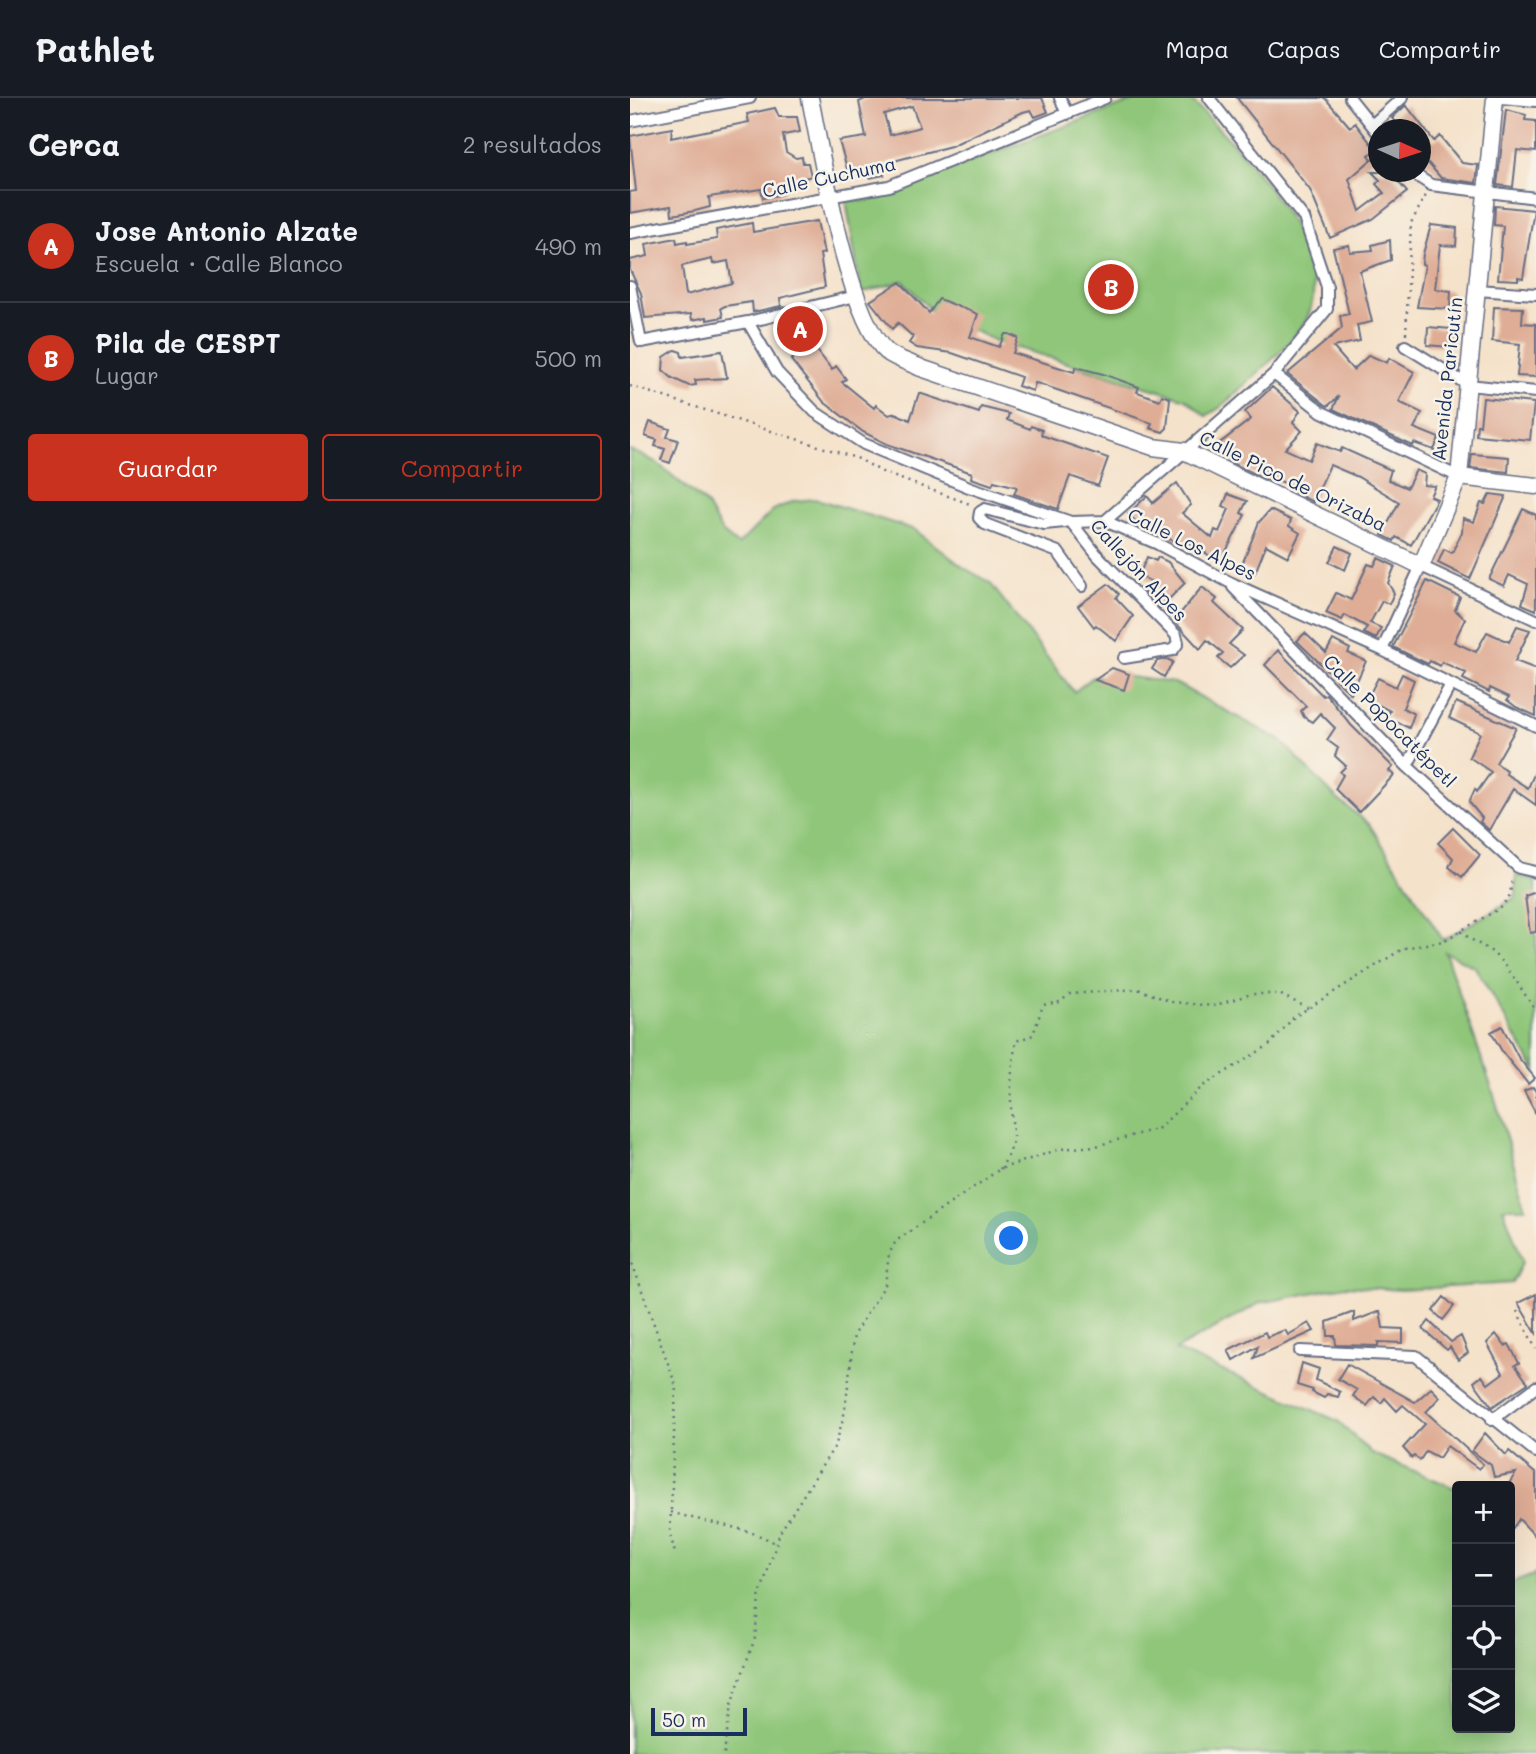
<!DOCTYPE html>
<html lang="es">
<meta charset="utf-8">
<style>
body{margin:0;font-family:Mali,sans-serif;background:#242831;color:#f1f3f6}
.controls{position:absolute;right:21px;bottom:21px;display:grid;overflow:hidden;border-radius:7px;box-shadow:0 7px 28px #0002}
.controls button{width:63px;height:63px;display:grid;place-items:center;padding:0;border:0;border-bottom:2px solid #363941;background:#171b24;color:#f1f3f6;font:35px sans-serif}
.compass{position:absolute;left:738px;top:21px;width:63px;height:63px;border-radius:50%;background:#171b24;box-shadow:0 7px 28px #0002;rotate:93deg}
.scale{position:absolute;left:21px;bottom:18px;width:96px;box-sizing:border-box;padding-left:7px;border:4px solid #1b2f5e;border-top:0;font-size:19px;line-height:24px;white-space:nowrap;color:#1b2f5e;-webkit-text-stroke:5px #f7f3e8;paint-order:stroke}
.you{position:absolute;left:382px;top:1141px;width:24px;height:24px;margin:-18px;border:5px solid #fff;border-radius:50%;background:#1a73e8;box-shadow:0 0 0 10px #1a73e833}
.badge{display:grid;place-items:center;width:46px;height:46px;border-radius:50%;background:#c8321e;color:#fff;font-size:23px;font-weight:700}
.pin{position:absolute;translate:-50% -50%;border:4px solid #fff;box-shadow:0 2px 7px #0006}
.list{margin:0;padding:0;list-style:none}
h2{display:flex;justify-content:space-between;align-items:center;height:91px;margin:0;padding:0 28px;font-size:30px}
h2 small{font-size:23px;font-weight:400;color:#9ea1a6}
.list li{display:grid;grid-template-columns:46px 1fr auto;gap:21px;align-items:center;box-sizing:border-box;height:112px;padding:0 28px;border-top:2px solid #363941}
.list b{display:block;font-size:26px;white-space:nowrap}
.list p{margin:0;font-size:23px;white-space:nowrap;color:#9ea1a6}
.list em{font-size:23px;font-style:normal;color:#9ea1a6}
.actions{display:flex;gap:14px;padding:21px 28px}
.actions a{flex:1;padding:16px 0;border:2px solid #c8321e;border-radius:7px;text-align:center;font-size:24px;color:#c8321e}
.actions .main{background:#c8321e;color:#fff}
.icon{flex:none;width:38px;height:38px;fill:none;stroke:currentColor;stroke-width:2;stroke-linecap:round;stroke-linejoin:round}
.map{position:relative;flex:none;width:906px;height:1656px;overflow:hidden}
header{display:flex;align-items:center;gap:42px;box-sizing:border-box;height:98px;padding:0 35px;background:#171b24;border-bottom:2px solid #363941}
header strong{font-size:33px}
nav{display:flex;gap:38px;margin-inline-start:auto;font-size:24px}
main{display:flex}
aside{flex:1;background:#171b24}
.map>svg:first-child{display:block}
.green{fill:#8fc679;stroke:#557a6c;stroke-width:2}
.building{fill:#dfad96;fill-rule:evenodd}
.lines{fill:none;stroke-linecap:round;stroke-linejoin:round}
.street-casing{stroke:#676e84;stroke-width:14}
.secondary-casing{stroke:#676e84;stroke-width:19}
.path{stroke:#676e84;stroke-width:2.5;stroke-dasharray:2 5;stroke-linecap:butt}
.street{stroke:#fff;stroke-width:10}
.secondary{stroke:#fff;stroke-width:16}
.labels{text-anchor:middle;stroke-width:5;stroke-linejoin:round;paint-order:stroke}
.street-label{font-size:19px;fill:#1b2f5e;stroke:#f7f3e8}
</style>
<header>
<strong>Pathlet</strong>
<nav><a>Mapa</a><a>Capas</a><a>Compartir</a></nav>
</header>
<main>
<aside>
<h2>Cerca<small>2 resultados</small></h2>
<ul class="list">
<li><span class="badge">A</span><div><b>Jose Antonio Alzate</b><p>Escuela · Calle Blanco</p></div><em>490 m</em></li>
<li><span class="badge">B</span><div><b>Pila de CESPT</b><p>Lugar</p></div><em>500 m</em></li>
</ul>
<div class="actions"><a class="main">Guardar</a><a>Compartir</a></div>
</aside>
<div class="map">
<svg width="906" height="1656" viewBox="0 0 906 1656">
<rect width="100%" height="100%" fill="#f7f3e8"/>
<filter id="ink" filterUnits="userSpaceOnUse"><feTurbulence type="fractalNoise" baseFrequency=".0143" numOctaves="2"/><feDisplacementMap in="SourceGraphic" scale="14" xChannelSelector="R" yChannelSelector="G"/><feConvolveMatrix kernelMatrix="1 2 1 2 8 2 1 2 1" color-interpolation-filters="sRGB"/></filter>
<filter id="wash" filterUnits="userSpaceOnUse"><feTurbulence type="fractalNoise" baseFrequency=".00686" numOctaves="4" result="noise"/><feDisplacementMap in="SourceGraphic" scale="28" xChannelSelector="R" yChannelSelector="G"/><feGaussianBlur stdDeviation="1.57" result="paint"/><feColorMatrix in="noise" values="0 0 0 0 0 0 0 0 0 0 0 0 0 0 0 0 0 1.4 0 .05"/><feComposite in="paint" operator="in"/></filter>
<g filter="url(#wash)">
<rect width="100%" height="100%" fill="#f5e2ca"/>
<path class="green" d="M511,0L561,2C605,45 721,164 671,230C649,259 617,283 591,309L576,318L556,301L365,243L301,212L273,183L231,195L216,102L234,103Z
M0,352L26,364L76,406L92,434L108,447L143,412L164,403L187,401L285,432L333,469L360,485L444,594L463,579L493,578L545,585L650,642L706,700L739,726L813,842L886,799V777L906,783V973L845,869L815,854L864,997L896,1110H873L893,1163L882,1185L771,1192L716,1188L630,1205L545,1252L708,1323L741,1355L827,1391V1630H880V1486L906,1476V1656H0Z"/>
<g id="blocks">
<path class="building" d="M237,0H412L418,14L405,19L401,12L393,14L321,48L260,64L251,69L254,77L239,80L237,74H218L209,43L236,39L229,4ZM282,8L290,29L260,37L254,16Z
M607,0H695L720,29L725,25L746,52L739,57L742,61L719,81L730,113L754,95L746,86L750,82L742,74H760L777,94L743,121L700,140L680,92Z
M776,7L804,43L810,38L832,65L848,67L846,85L811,80L798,65L790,63V32H772L762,20Z
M145,10L149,19H167L170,34L153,37L156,54L166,60L172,59L173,65H178L181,78L153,87L154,95L148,97L133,100L131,91L79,99L80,109L65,113L42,117L41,108L0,115V94L6,93L0,38L42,30L41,40L119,24L117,16Z
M876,12L896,17L895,22L906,23V54L887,52L883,89L867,87Z
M865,108L904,112L893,180L888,179V182L868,181L873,128L864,127Z
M187,123L194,155L190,156L195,189L150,200L151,208L123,214L122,204L95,208L91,210L93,219L77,222V219L62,222L61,216L15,220L11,195L0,172V162L18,158L16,146L46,140L47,145L57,143V146L87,141L86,132L122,125L123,134ZM82,161L83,166L98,163L102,185L56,197L52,168Z
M801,127L827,130L826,148L810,147L805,191L821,193L820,211L787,209L795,167L792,166L793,156Z
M760,142L761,162L730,173L742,224L727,227L730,243L703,249L723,272L739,257L757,265L759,260L784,274L769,304L792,315L784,330L809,340L804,352L784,345L783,348L703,311L709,298L698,308L696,307L657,276L712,230L710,218L719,216L703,150L719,147L720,154L743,152L742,147Z
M270,184L299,215L309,201L348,216L340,239L369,249L375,236H379L388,240L383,255L444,274L446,269L473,276L509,289L507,294L530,302L532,297L540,300L537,330L533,334L520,330L522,325L410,286L405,285L403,293L388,288L391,279L322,255L287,250L279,245L283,239L268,225L262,231L240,203Z
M864,209L893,210L892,225L906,226V279L887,278L890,246L862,243Z
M798,229L821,231L819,249L797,247Z
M186,251L202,272L206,268L216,281L212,284L244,310L246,307L259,317L265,315L280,322L289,295L349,315L351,309L379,316L377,322L400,331L401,328L412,332L411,337L478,360L468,388L440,378L428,411L384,396L387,389L364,383L362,387L341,380L342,375L257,346L233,334L194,304L161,262L176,252Z
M45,252L51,254L52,259L92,253L97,280L65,282L66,287L59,288L42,280L33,272L34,259Z
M642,289L670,313L663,324L672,333L655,351L679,362L687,345L710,354L712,350L761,372L758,382L777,390L786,372L795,376L794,387L805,388L800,398L807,401L781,447L766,439L764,443L752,437L769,404L728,379L700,367L683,404L665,395L667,390L647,382L644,385L598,363L602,359L590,345L621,321L615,314Z
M853,300L904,305L900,342L846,337L847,327H850Z
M20,324L40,331L37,339L48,342L40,365L31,362L35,351L25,348L27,342L15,338Z
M842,356L879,359L878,374L840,370Z
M547,385L561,407L552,415L582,440L585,432L589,434L599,411L593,408L598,396L617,403L611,415L615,417L592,461L584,457L583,460L559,444L556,448L512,430L498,416L517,398L523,405Z
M860,396L876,398L840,481L808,465L814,451L822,455L832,434L833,420L844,424L851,405L855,406Z
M893,411L906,417V512L892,506L898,486L879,477L874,488L859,481Z
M640,412L661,422L659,428L670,435L658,459L636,447L625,475L611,469L629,424Z
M707,448L722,455L715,472L699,464Z
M517,459L526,463L528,459L538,464L555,485L530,510L515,495L525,486L509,477Z
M748,460L765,468L758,485L764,495L759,506L752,503L740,525L751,530L746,541L734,535L737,529L715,517L712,522L696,515L706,495L721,502L738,466L744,468Z
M797,483L830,499L825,512L835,521L824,544L846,554L857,534L879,544L887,528L900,532L885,563L906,571V618L886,609L877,602L879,599L860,590L859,594L833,581L836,575L812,564L810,568L800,563L798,566L763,549Z
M478,486L489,496L486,500L503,518L486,543L466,527L464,529L448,508Z
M572,489L587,501L584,505L613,532L599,546L614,557L600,570L588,560L593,555L577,542L570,551L544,523Z
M675,535L696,555L703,542L720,551L718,555L736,563L721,596L706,582L709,579L697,572L667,543Z
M648,552L693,598L696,596L721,627L763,669L759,673L764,677L729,714L705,691L713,677L710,674L716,668L705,658L708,650L697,642L705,630L690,615L682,624L674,619L671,613L676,608L635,567Z
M537,561L543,564L534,579L522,571L527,563Z
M482,570L499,576L494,592L465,582Z
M772,576L784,582L773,610L784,616L779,630L757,619L760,613L737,601L748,580L766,589Z
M826,604L886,630L866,665L877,673L876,676L898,690L906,672V707L883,691L859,732L850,724L852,720L839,704L845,691L847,694L861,674L839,659L850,635L819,620Z
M823,730L850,757L832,779L819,769L823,760L808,745Z
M906,794V834L900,835L895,798Z
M872,928L888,959L905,980L898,986L873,955L861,934Z
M903,989L906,994V1016L894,993Z
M906,1196V1235L888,1205Z
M814,1199L824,1208L813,1222L803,1213Z
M750,1213L753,1230L773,1231V1245L748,1244V1248L706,1247L705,1238H698L697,1224L724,1214V1223Z
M799,1223L821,1244L831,1238L838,1255L828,1262L820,1249L817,1252L793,1231Z
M679,1225L684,1233L624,1260L628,1248L603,1262L598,1252L635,1234L637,1239L655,1232L658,1237Z
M866,1236L875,1248L879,1246L889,1265L885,1267L898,1285L862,1309L844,1284L852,1278L858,1286L873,1275L857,1245Z
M672,1265L689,1271L686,1282L710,1294L708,1299L697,1296L694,1300L682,1294L683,1292L667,1287Z
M717,1266L785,1304L801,1290L810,1299L796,1314L853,1366L849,1371L817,1348L809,1360L796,1353L790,1362L784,1358L782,1360L773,1350L795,1326L773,1307L767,1313L755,1300L751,1305L744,1299L737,1308L723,1298L727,1292L708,1281Z
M855,1335L876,1357L879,1353L906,1376V1439L889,1421L880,1434V1384L886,1375L864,1379L861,1367L842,1353Z"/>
</g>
</g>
<g filter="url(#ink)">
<use href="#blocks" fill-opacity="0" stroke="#676e84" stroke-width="2"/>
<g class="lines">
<g class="street-casing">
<path id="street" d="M430,0L437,16
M720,0L748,35
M871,0L906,3
M0,23L120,0
M742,27L772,0
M781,74L801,87L906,100
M0,135L259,88L475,0
M0,188L11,244L118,224L226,198
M847,192L906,196
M118,224L147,274L185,314L234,346L339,389L441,424L475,423L528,446L599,484L752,552L906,628
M775,248L838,287L906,294
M644,276L692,314L829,379
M475,423L644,276L697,211V189L674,120L579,0
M435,424L414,426L355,411L350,414L349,420L355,426L428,454L452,488
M441,424L467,457L546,537L548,545L543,552L494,560
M603,489L777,668L889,770L906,774
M752,552L791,468L906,522
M777,668L821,586
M670,1253L786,1258L906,1354
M862,1322L906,1289"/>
</g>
<g class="secondary-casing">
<path id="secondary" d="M180,0C191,54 218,221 257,254C266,261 281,265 291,270L523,349L554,353L791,468L829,379L865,0
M829,379L906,388"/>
</g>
<path class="path" d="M776,236L781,125L796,97
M0,288L229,361L254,375L340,406
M831,833C843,845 854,847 863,855C881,872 892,893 906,913
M370,1071C390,1042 381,1036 381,1004C380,985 383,962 386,943L403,937L413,907L430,904L440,896L508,891L542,904L583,908L621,896H649L678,910
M0,1159L46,1288L40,1436L45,1455
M887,1213L906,1251
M41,1414C77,1426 114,1427 147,1446
M94,1656L101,1607L125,1540L129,1500L150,1434L206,1346L215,1313L224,1236L255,1187L259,1156L266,1143L370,1071L430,1051L466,1048L529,1030L573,988L639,947L664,919L774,850L813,843L872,809L880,797L882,780"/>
<use href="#street" class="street"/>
<use href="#secondary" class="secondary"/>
</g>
</g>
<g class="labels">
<g class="street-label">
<text transform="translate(199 79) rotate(-12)" y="7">Calle Cuchuma</text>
<text transform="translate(817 281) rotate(-84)" y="7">Avenida Paricutín</text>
<text transform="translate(663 383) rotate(26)" y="7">Calle Pico de Orizaba</text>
<text transform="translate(562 446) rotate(26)" y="7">Calle Los Alpes</text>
<text transform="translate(509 472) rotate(47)" y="7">Callejón Alpes</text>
<text transform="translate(760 623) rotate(45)" y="7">Calle Popocatépetl</text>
</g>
</g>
</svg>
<div class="controls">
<button>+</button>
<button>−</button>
<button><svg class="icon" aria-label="locate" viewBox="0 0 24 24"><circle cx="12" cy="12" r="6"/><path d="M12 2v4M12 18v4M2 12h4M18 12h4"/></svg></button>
<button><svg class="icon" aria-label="layers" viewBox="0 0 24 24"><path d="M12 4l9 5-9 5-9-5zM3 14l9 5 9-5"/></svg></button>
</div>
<svg class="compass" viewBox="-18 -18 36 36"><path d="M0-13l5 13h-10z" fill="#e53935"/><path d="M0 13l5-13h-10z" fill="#9ea1a6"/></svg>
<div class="scale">50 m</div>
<div class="you"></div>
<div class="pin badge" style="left:170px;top:231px">A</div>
<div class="pin badge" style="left:481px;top:189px">B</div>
</div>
</main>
